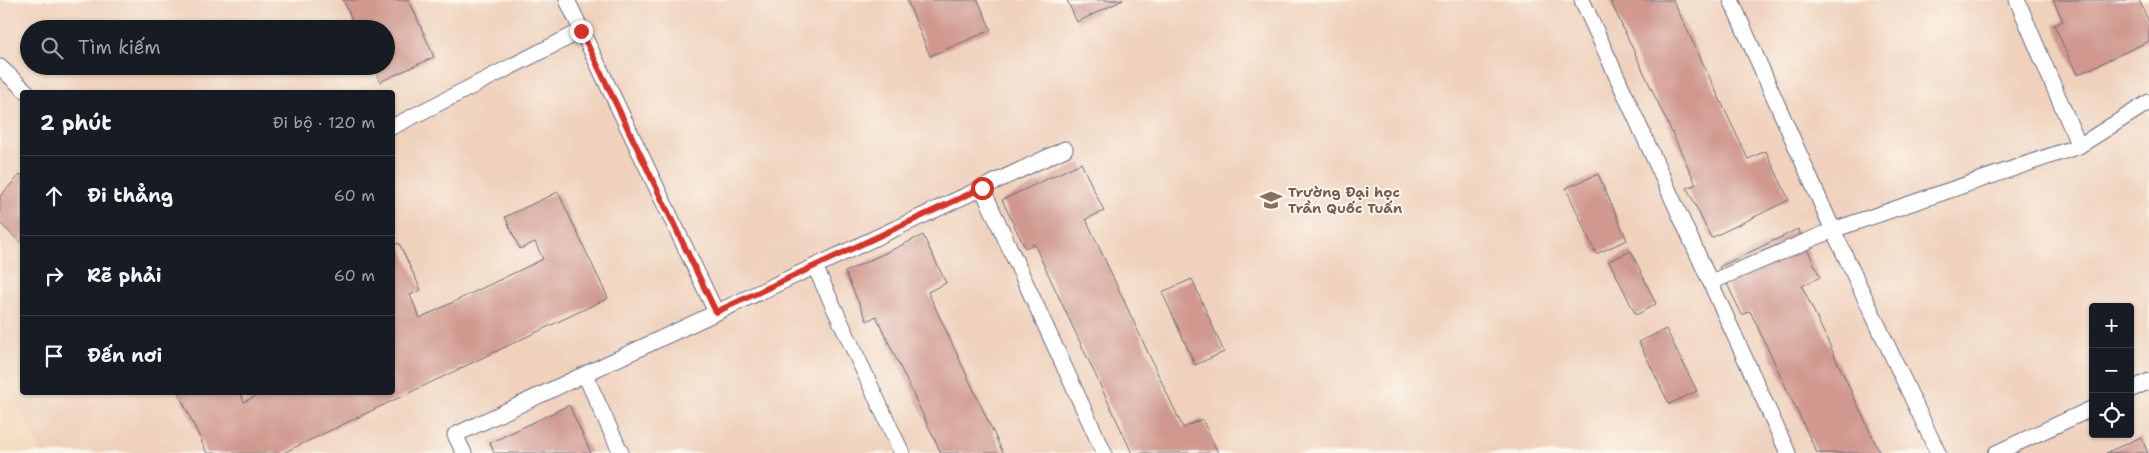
<!DOCTYPE html>
<html lang="vi">
<meta charset="utf-8">
<style>
body{margin:0;font-family:"Shantell Sans",sans-serif;background:#20242c;color:#f1f3f6}
.controls{position:absolute;right:15px;bottom:15px;display:grid;overflow:hidden;border-radius:5px;box-shadow:0 1px 4px #0004}
.controls button{width:45px;height:45px;display:grid;place-items:center;padding:0;border:0;border-bottom:1px solid #363941;background:#171b24;color:#f1f3f6;font:25px sans-serif}
.stop{position:absolute;width:15px;height:15px;margin:-11px;border:4px solid #d93025;border-radius:50%;background:#fff}
.stop.end{background:#d93025;border-color:#fff;box-shadow:0 1px 5px #0008}
.list{margin:0;padding:0;list-style:none}
h2{display:flex;justify-content:space-between;align-items:center;height:65px;margin:0;padding:0 20px;font-size:21px}
h2 small{font-size:16px;font-weight:400;color:#9ea1a6}
.list li{display:grid;grid-template-columns:32px 1fr auto;gap:15px;align-items:center;box-sizing:border-box;height:80px;padding:0 20px;border-top:1px solid #363941}
.list b{display:block;font-size:19px;white-space:nowrap}
.list em{font-size:16px;font-style:normal;color:#9ea1a6}
.icon{flex:none;width:28px;height:28px;fill:none;stroke:currentColor;stroke-width:2;stroke-linecap:round;stroke-linejoin:round}
.map{position:relative;flex:none;width:2149px;height:453px;overflow:hidden}
.search{position:absolute;background:#171b24;box-shadow:0 1px 4px #0004;left:20px;top:20px;width:375px;height:55px;display:flex;align-items:center;gap:12px;box-sizing:border-box;padding:0 18px;border-radius:28px;color:#9ea1a6;font-size:19px}
.panel{position:absolute;background:#171b24;box-shadow:0 1px 4px #0004;left:20px;top:90px;width:375px;height:305px;border-radius:5px}
.map>svg:first-child{display:block}
.built{fill:#efd1bc;fill-rule:evenodd}
.building{fill:#d0988e}
.lines{fill:none;stroke-linecap:round;stroke-linejoin:round}
.service-casing{stroke:#676b7f;stroke-width:17}
.service{stroke:#fff;stroke-width:15}
.route{stroke:#d93025;stroke-width:6}
.labels{text-anchor:middle;stroke-width:4;stroke-linejoin:round;paint-order:stroke}
.education-label{font-size:14px;font-weight:bold;fill:#785e54;stroke:#fbf7ec;text-anchor:start}
</style>
<div class="map">
<svg width="2149" height="453" viewBox="0 0 2149 453">
<rect width="100%" height="100%" fill="#fbf7ec"/>
<filter id="ink" filterUnits="userSpaceOnUse"><feTurbulence type="fractalNoise" baseFrequency=".02" numOctaves="2"/><feDisplacementMap in="SourceGraphic" scale="10" xChannelSelector="R" yChannelSelector="G"/><feConvolveMatrix kernelMatrix="1 2 1 2 8 2 1 2 1" color-interpolation-filters="sRGB"/></filter>
<filter id="wash" filterUnits="userSpaceOnUse"><feTurbulence type="fractalNoise" baseFrequency=".0096" numOctaves="4" result="noise"/><feDisplacementMap in="SourceGraphic" scale="20" xChannelSelector="R" yChannelSelector="G"/><feGaussianBlur stdDeviation="1.12" result="paint"/><feColorMatrix in="noise" values="0 0 0 0 0 0 0 0 0 0 0 0 0 0 0 0 0 1.4 0 .05"/><feComposite in="paint" operator="in"/></filter>
<g filter="url(#wash)">
<rect width="100%" height="100%" fill="#f4dabd"/>
<path class="built" d="M0,0H2149V453H41L6,379L0,372ZM29,29H386V66H29ZM22,92H392V392H22ZM2093,307H2130V434H2093Z"/>
<g id="blocks">
<path class="building" d="M343,0H409L434,57L380,82L373,66H386V29H356Z
M907,0H978L991,30L930,56Z
M1067,0H1123L1077,22Z
M1610,0H1673L1748,159L1766,151L1789,200L1711,238L1687,188L1696,184Z
M2053,0H2139L2149,22V41L2077,75L2054,25L2063,21Z
M1081,163L1104,211L1086,219L1183,428L1202,419L1218,453H1132L1034,244L1025,248L1002,200Z
M21,174L22,175V244L0,223V196Z
M1598,174L1627,240L1596,254L1566,188Z
M558,192L608,298L283,453H207L178,392H240L244,402L264,392H392V246L399,243L421,290L410,295L420,318L543,259L535,242L520,249L505,217Z
M1798,229L1820,277L1802,286L1880,453H1817L1750,311L1742,315L1719,267Z
M923,235L946,283L928,292L1003,453H941L876,316L867,321L845,272Z
M1631,251L1656,304L1636,315L1609,261Z
M1192,279L1224,352L1195,365L1162,292Z
M1666,329L1697,391L1669,404L1639,342Z
M569,405L591,453H494L490,443Z
M2141,437L2148,453H2106Z"/>
</g>
</g>
<g filter="url(#ink)">
<use href="#blocks" fill-opacity="0" stroke="#676b7f" stroke-width="1"/>
<g class="lines">
<g class="service-casing">
<path id="service" d="M567,0L716,312
M1582,0L1788,453
M1731,0L1833,230L1938,453
M2017,0L2079,146
M0,67L27,92
M392,127L581,31
M982,188L1104,453
M815,267L902,453
M1711,282L1833,230L2079,146L2149,102
M585,375L621,453
M2130,390L2149,381
M464,453L455,435L1065,149
M1996,453L2093,408"/>
</g>
<use href="#service" class="service"/>
</g>
</g>
<g class="lines" filter="url(#ink)">
<path class="route" d="M581,31L716,312L982,188"/>
</g>
<defs>
<g id="university-bare" transform="scale(1.725)"><path d="M0-5L7-2L0 1L-7-2ZM-4 1L0 2.5L4 1V4Q0 6-4 4Z" fill="#8d6e63" stroke="#fbf7ec" stroke-width="2.5" paint-order="stroke"/></g>
</defs>
<g fill-rule="evenodd">
<use href="#university-bare" x="1271" y="200"/>
</g>
<g class="labels">
<g class="education-label">
<text x="1288" y="197">Trường Đại học<tspan x="1288" dy="16">Trần Quốc Tuấn</tspan></text>
</g>
</g>
</svg>
<div class="controls">
<button>+</button>
<button>−</button>
<button><svg class="icon" aria-label="locate" viewBox="0 0 24 24"><circle cx="12" cy="12" r="6"/><path d="M12 2v4M12 18v4M2 12h4M18 12h4"/></svg></button>
</div>
<div class="stop" style="left:982px;top:188px"></div>
<div class="stop end" style="left:581px;top:31px"></div>
<div class="search"><svg class="icon" aria-label="search" viewBox="0 0 24 24"><circle cx="10" cy="10" r="6"/><path d="M15 15l6 6"/></svg>Tìm kiếm</div>
<section class="panel">
<h2>2 phút<small>Đi bộ · 120 m</small></h2>
<ul class="list">
<li><svg class="icon" aria-label="ahead" viewBox="0 0 24 24"><path d="M12 20V5M6 11l6-6 6 6"/></svg><div><b>Đi thẳng</b></div><em>60 m</em></li>
<li><svg class="icon" aria-label="right" viewBox="0 0 24 24"><path d="M7 20v-9h11M14 6l5 5-5 5"/></svg><div><b>Rẽ phải</b></div><em>60 m</em></li>
<li><svg class="icon" aria-label="arrive" viewBox="0 0 24 24"><path d="M6 21V4h12l-3 4 3 4H6"/></svg><div><b>Đến nơi</b></div></li>
</ul>
</section>
</div>
